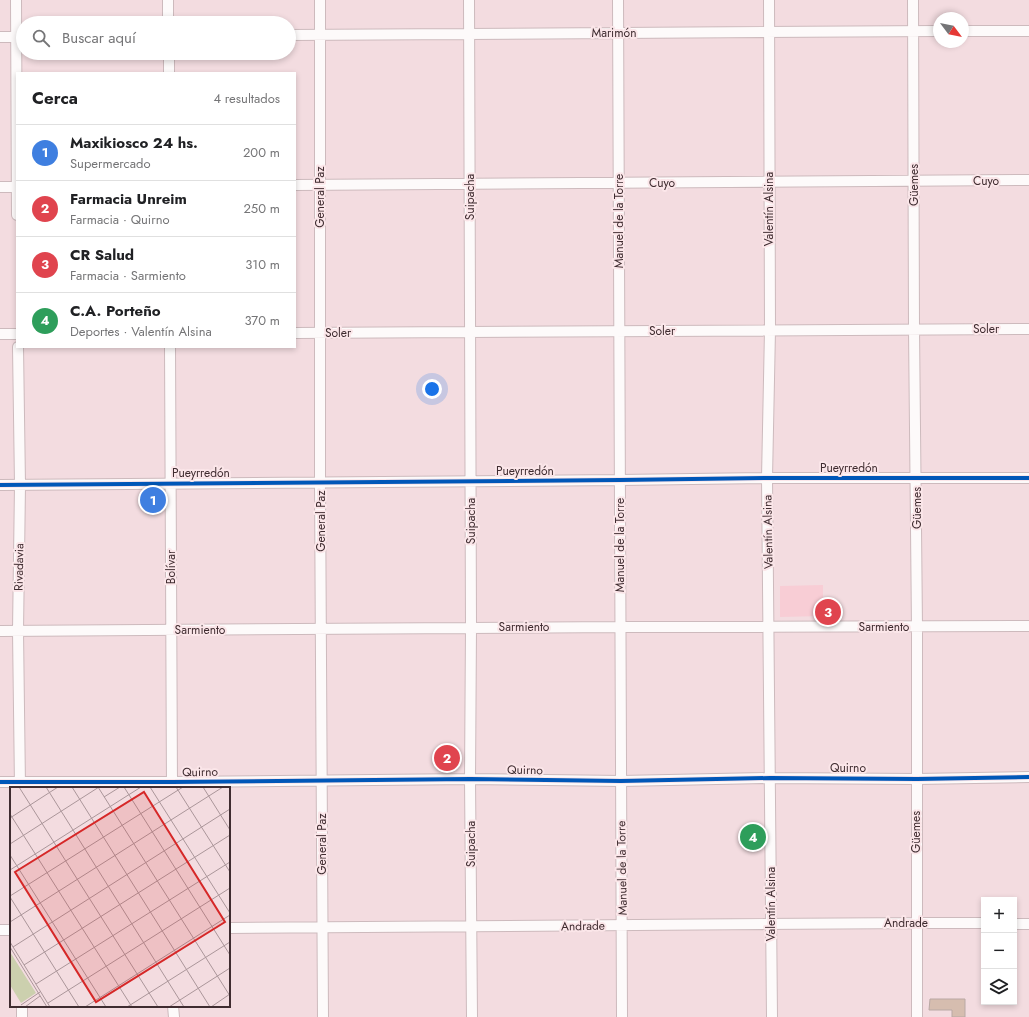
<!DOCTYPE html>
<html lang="es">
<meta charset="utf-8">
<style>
body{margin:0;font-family:Jost,sans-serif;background:#f6f6f6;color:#202124}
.controls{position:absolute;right:12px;bottom:12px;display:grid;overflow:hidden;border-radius:0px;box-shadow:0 2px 6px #0003}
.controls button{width:36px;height:36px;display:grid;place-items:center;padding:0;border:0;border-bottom:1px solid #e0e0e0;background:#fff;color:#202124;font:20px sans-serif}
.compass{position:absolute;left:933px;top:12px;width:36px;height:36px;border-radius:50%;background:#fff;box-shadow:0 2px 6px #0003;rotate:122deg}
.you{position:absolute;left:432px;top:389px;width:14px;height:14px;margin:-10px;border:3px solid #fff;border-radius:50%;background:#1a73e8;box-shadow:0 0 0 6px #1a73e833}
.badge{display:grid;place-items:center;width:26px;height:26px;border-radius:50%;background:#7e6a6e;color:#fff;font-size:13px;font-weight:700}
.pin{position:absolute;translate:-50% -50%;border:2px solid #fff;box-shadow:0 1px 4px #0006}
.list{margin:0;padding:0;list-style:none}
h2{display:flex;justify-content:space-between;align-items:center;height:52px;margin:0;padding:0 16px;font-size:17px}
h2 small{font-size:13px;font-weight:400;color:#757577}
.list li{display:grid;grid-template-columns:26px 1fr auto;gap:12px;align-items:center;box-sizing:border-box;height:56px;padding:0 16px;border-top:1px solid #e0e0e0}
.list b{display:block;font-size:15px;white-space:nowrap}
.list p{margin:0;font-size:13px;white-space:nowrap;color:#757577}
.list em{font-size:13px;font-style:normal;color:#757577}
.icon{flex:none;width:22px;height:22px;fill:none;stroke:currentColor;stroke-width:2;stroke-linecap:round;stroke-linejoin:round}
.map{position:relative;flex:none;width:1029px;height:1017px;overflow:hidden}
.search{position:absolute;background:#fff;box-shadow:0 2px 6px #0003;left:16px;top:16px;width:280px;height:44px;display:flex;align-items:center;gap:10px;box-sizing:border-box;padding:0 14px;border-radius:22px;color:#757577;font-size:15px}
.panel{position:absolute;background:#fff;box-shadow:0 2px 6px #0003;left:16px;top:72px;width:280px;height:276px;border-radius:0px}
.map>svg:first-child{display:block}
.built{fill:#f8cdd5}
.building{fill:#d6bdaf;stroke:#b9a8a4}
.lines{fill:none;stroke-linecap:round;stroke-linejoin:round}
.minor-casing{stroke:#cdbabd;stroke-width:12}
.minor{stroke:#fdfafa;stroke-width:10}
.cycleway-casing{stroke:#fbe6e9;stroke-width:6}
.cycleway{stroke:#0057b8;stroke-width:4}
.labels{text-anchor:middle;stroke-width:4;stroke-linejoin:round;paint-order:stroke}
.street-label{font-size:12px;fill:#3f2c30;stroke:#fbe6e9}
.inset-road{fill:none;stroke:#ab969a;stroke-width:1}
.view{fill:#d62828;fill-opacity:0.15;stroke:#d62828;stroke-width:2}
.inset-edge{fill:none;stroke:#3f2c30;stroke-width:2}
</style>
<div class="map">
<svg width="1029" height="1017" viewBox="0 0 1029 1017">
<rect width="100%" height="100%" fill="#f3dce0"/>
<path class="built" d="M823,585V616L780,617V586Z"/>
<path class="building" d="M930,999H965V1017H952V1010H929Z"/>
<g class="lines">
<g class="minor-casing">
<path id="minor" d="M16,0L17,215
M168,0V23
M320,0V483L323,1017
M469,0L471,628L470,779L472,1017
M618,0L622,1017
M769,0L770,330L767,478L772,1017
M913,0L914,329L917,627V1017
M963,31H1029
M289,35L939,31
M0,37H23
M169,53V73
M295,185L1029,180
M0,187H17
M295,333L1029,329
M0,334H17
M18,347L20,485L18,631L20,787
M170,347L172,788
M0,485L620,480L767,478H1029
M0,631L620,627L1029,626
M0,782H172L470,779L621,781L770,778L917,779L1029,777
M1014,924H1029
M229,928L916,923H984
M0,930H11
M22,1006V1017
M173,1006L174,1017"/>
</g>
<use href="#minor" class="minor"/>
<g class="cycleway-casing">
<path id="cycleway" d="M0,485L620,480L767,478H1029
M0,782H172L470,779L621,781L770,778L917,779L1029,777"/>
</g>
<use href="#cycleway" class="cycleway"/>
</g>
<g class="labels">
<g class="street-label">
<text x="614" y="37">Marimón</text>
<text x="986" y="185">Cuyo</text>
<text x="662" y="187">Cuyo</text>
<text transform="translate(914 185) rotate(-90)" y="4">Güemes</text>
<text transform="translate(320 197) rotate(-90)" y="4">General Paz</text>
<text transform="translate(470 197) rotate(-90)" y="4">Suipacha</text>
<text transform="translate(769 209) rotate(-90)" y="4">Valentín Alsina</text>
<text transform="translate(619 221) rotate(-90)" y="4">Manuel de la Torre</text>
<text x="986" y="333">Soler</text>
<text x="662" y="335">Soler</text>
<text x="338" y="337">Soler</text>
<text x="849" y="472">Pueyrredón</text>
<text x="525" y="475">Pueyrredón</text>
<text x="201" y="477">Pueyrredón</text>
<text transform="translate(917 508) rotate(-90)" y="4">Güemes</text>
<text transform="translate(321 521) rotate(-90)" y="4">General Paz</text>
<text transform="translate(471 521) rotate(-90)" y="4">Suipacha</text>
<text transform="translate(768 532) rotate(-91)" y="4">Valentín Alsina</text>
<text transform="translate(620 545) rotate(-90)" y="4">Manuel de la Torre</text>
<text transform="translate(19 567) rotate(-89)" y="4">Rivadavia</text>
<text transform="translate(171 567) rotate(-90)" y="4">Bolívar</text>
<text x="524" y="631">Sarmiento</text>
<text x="884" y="631">Sarmiento</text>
<text x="200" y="634">Sarmiento</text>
<text x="848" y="772">Quirno</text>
<text transform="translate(525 770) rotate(1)" y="4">Quirno</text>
<text transform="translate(200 772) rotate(-1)" y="4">Quirno</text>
<text transform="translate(916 832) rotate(-90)" y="4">Güemes</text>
<text transform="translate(322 844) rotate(-90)" y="4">General Paz</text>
<text transform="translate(471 844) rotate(-90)" y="4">Suipacha</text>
<text transform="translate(622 868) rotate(-91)" y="4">Manuel de la Torre</text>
<text transform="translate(771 904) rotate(-90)" y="4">Valentín Alsina</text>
<text x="906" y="927">Andrade</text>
<text transform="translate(583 926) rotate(-1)" y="4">Andrade</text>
</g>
</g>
<g transform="translate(10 787)">
<rect width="220" height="220" fill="#f3dce0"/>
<path d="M0,165L26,206L11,216L0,198Z" fill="#ccd0ae"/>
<path class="inset-road" d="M9,0L148,220M36,0L174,220M62,0L200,220M88,0L220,209M114,0L220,168M140,0L220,126M166,0L220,85M193,0L220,43M94,10L110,0M0,27L122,220M0,31L48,0M0,57L89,0M0,68L96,220M0,83L131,0M0,109L173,0M0,110L69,220M0,135L213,0M0,155L40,220M0,160L37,220M3,160L220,22M14,178L220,48M26,197L220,75M38,216L220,101M11,218L30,205M15,220L30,209M75,220L220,128M117,220L220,155M159,220L220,181M201,220L220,207"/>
<path class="view" d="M134,5L215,135L86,215L5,85Z"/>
<rect width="220" height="220" class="inset-edge"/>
</g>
</svg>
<div class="controls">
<button>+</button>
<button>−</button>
<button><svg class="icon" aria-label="layers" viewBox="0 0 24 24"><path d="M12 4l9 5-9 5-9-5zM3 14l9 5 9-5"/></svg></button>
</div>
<svg class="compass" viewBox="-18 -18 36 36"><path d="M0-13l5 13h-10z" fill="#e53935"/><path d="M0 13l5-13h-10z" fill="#757577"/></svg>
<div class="you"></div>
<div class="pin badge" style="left:153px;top:500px;background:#3f7fe0">1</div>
<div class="pin badge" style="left:447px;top:758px;background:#e0444e">2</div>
<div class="pin badge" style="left:828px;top:612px;background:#e0444e">3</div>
<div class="pin badge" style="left:753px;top:837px;background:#2e9e5b">4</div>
<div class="search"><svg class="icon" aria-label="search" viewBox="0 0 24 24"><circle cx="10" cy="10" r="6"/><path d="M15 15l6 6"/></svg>Buscar aquí</div>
<section class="panel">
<h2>Cerca<small>4 resultados</small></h2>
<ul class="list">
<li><span class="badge" style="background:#3f7fe0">1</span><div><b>Maxikiosco 24 hs.</b><p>Supermercado</p></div><em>200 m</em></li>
<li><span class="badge" style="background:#e0444e">2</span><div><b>Farmacia Unreim</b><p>Farmacia · Quirno</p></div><em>250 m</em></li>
<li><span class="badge" style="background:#e0444e">3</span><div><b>CR Salud</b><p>Farmacia · Sarmiento</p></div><em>310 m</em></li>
<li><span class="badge" style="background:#2e9e5b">4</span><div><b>C.A. Porteño</b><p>Deportes · Valentín Alsina</p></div><em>370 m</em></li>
</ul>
</section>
</div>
